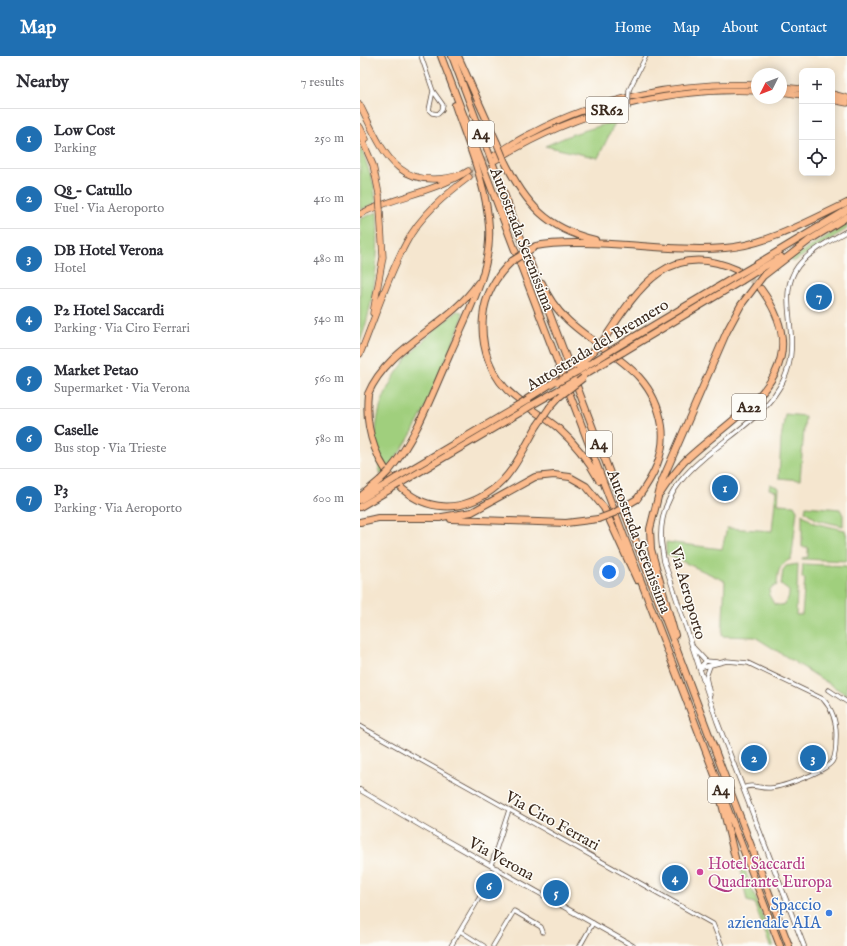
<!DOCTYPE html>
<meta charset="utf-8">
<style>
body{margin:0;font-family:"IM FELL English",serif;background:#f7f7f7;color:#2b2b33}
.controls{position:absolute;right:12px;top:12px;display:grid;overflow:hidden;border-radius:8px;box-shadow:0 2px 10px #0003}
.controls button{width:36px;height:36px;display:grid;place-items:center;padding:0;border:0;border-bottom:1px solid #e1e1e2;background:#fff;color:#2b2b33;font:20px sans-serif}
.compass{position:absolute;left:391px;top:12px;width:36px;height:36px;border-radius:50%;background:#fff;box-shadow:0 2px 10px #0003;rotate:228deg}
.you{position:absolute;left:249px;top:516px;width:14px;height:14px;margin:-10px;border:3px solid #fff;border-radius:50%;background:#1a73e8;box-shadow:0 0 0 6px #1a73e833}
.badge{display:grid;place-items:center;width:26px;height:26px;border-radius:50%;background:#1f6fb2;color:#fff;font-size:13px;font-weight:700}
.pin{position:absolute;translate:-50% -50%;border:2px solid #fff;box-shadow:0 1px 4px #0006}
.list{margin:0;padding:0;list-style:none}
h2{display:flex;justify-content:space-between;align-items:center;height:52px;margin:0;padding:0 16px;font-size:17px}
h2 small{font-size:13px;font-weight:400;color:#7c7c81}
.list li{display:grid;grid-template-columns:26px 1fr auto;gap:12px;align-items:center;box-sizing:border-box;height:60px;padding:0 16px;border-top:1px solid #e1e1e2}
.list b{display:block;font-size:15px;white-space:nowrap}
.list p{margin:0;font-size:13px;white-space:nowrap;color:#7c7c81}
.list em{font-size:13px;font-style:normal;color:#7c7c81}
.icon{flex:none;width:22px;height:22px;fill:none;stroke:currentColor;stroke-width:2;stroke-linecap:round;stroke-linejoin:round}
.map{position:relative;flex:none;width:487px;height:890px;overflow:hidden}
header{display:flex;align-items:center;gap:24px;box-sizing:border-box;height:56px;padding:0 20px;background:#1f6fb2;color:#fff}
header strong{font-size:19px}
nav{display:flex;gap:22px;margin-inline-start:auto;font-size:14px}
main{display:flex}
aside{flex:1;background:#fff}
.map>svg:first-child{display:block}
.green{fill:#a0cf7d;stroke:#6e7c4e}
.lines{fill:none;stroke-linecap:round;stroke-linejoin:round}
.trunk-tunnel{stroke:#d0c0ac;stroke-width:5.5;stroke-dasharray:5.5 3;stroke-linecap:butt}
.motorway-tunnel{stroke:#d0c0ac;stroke-width:6;stroke-dasharray:6 3;stroke-linecap:butt}
.minor-casing{stroke:#574639;stroke-width:5}
.tertiary-casing{stroke:#574639;stroke-width:5.5}
.trunk-casing{stroke:#574639;stroke-width:7}
.motorway-casing{stroke:#574639;stroke-width:8}
.minor{stroke:#fff;stroke-width:3.5}
.tertiary{stroke:#fff;stroke-width:4}
.trunk{stroke:#fbbb8d;stroke-width:5.5}
.motorway{stroke:#fbbb8d;stroke-width:6}
.minor-bridge-casing{stroke:#574639;stroke-width:5;stroke-linecap:butt}
.trunk-bridge-casing{stroke:#574639;stroke-width:7;stroke-linecap:butt}
.motorway-bridge-casing{stroke:#574639;stroke-width:8;stroke-linecap:butt}
.minor-bridge{stroke:#fff;stroke-width:3.5}
.trunk-bridge{stroke:#fbbb8d;stroke-width:5.5}
.motorway-bridge{stroke:#fbbb8d;stroke-width:6}
.hotel-dot{fill:#d1479c;stroke:#fdfcf7;stroke-width:1.5}
.shop-dot{fill:#3f7fe0;stroke:#fdfcf7;stroke-width:1.5}
.labels{text-anchor:middle;stroke-width:3;stroke-linejoin:round;paint-order:stroke}
.shield{fill:#fdfcf7;stroke:#75695f;stroke-width:1}
.shield-label{font-size:15px;font-weight:bold;fill:#3b2a1e}
.street-label{font-size:16px;fill:#3b2a1e;stroke:#fdfcf7}
.hotel-label{font-size:16px;fill:#b23c85;stroke:#fdfcf7;text-anchor:start}
.shop-label{font-size:16px;fill:#366cbe;stroke:#fdfcf7;text-anchor:end}
</style>
<header>
<strong>Map</strong>
<nav><a>Home</a><a>Map</a><a>About</a><a>Contact</a></nav>
</header>
<main>
<aside>
<h2>Nearby<small>7 results</small></h2>
<ul class="list">
<li><span class="badge">1</span><div><b>Low Cost</b><p>Parking</p></div><em>250 m</em></li>
<li><span class="badge">2</span><div><b>Q8 - Catullo</b><p>Fuel · Via Aeroporto</p></div><em>410 m</em></li>
<li><span class="badge">3</span><div><b>DB Hotel Verona</b><p>Hotel</p></div><em>480 m</em></li>
<li><span class="badge">4</span><div><b>P2 Hotel Saccardi</b><p>Parking · Via Ciro Ferrari</p></div><em>540 m</em></li>
<li><span class="badge">5</span><div><b>Market Petao</b><p>Supermarket · Via Verona</p></div><em>560 m</em></li>
<li><span class="badge">6</span><div><b>Caselle</b><p>Bus stop · Via Trieste</p></div><em>580 m</em></li>
<li><span class="badge">7</span><div><b>P3</b><p>Parking · Via Aeroporto</p></div><em>600 m</em></li>
</ul>
</aside>
<div class="map">
<svg width="487" height="890" viewBox="0 0 487 890">
<rect width="100%" height="100%" fill="#fdfcf7"/>
<filter id="ink" filterUnits="userSpaceOnUse"><feTurbulence type="fractalNoise" baseFrequency=".025" numOctaves="2"/><feDisplacementMap in="SourceGraphic" scale="8" xChannelSelector="R" yChannelSelector="G"/><feConvolveMatrix kernelMatrix="1 2 1 2 8 2 1 2 1" color-interpolation-filters="sRGB"/></filter>
<filter id="wash" filterUnits="userSpaceOnUse"><feTurbulence type="fractalNoise" baseFrequency=".012" numOctaves="4" result="noise"/><feDisplacementMap in="SourceGraphic" scale="16" xChannelSelector="R" yChannelSelector="G"/><feGaussianBlur stdDeviation="0.9" result="paint"/><feColorMatrix in="noise" values="0 0 0 0 0 0 0 0 0 0 0 0 0 0 0 0 0 1.4 0 .05"/><feComposite in="paint" operator="in"/></filter>
<g filter="url(#wash)">
<rect width="100%" height="100%" fill="#f5e6cf"/>
<path class="green" d="M256,65L238,102L185,90L213,78Z
M0,88L14,129L16,147L0,154Z
M17,156C20,199 14,247 0,287V163Z
M487,168V173L433,206L430,203Z
M97,255L102,256V264C80,315 61,378 21,419C0,343 46,297 97,255Z
M425,358L445,360L440,424L419,422L421,383Z
M410,428L419,432L418,448L434,449L437,454L432,499L431,503C418,509 418,516 417,529L410,533L409,539L414,548C422,551 427,548 429,539V535L421,529L423,514L426,510L438,508L436,559H442L445,522H442L443,508L487,510V639L395,581L362,580L365,525L306,498V486L362,493L367,472L412,475L416,435L409,433Z
M446,450L480,453L483,459V470L457,464L445,455Z
M442,458L454,467L485,474L487,481V505L442,503V502L448,501V491H442Z
M377,796H378L414,890H410L394,847L387,845Z"/>
</g>
<g filter="url(#ink)">
<g class="lines">
<path class="trunk-tunnel" d="M108,115L134,99
M109,121L136,104"/>
<path class="motorway-tunnel" d="M384,218L400,232"/>
<g class="minor-casing">
<path id="minor" d="M61,0L73,35L83,49L82,54L78,58L72,57L69,54L73,35
M269,34L286,0
M332,590L346,605
M350,610L346,621L350,639
M339,612L367,605L388,607L463,643C474,655 477,668 476,683C476,690 476,698 473,704C469,715 422,731 410,732C399,733 393,727 383,732
M339,612L346,605L358,606
M469,634L487,646
M0,670L353,868L362,890
M131,809L149,754
M100,875L124,890
M91,890L137,812
M133,890L154,855L181,871L183,876
M220,890L233,867"/>
</g>
<g class="tertiary-casing">
<path id="tertiary" d="M0,734L68,774L273,890
M444,890L357,665L304,505C303,497 301,489 301,481C300,406 386,387 419,332C429,317 432,298 431,280C430,256 422,231 438,210C450,195 471,184 487,175"/>
</g>
<g class="trunk-casing">
<path id="trunk" d="M421,31L442,33
M421,36L442,39
M472,38L487,42
M472,44L487,47
M0,49C24,98 38,138 103,118
M0,71L6,83
M0,79L13,109L19,138
M135,99C147,91 159,83 172,77C240,41 320,26 397,29
M136,104C214,56 305,31 397,35
M0,158C36,140 72,137 108,115
M13,257L23,201L20,153
M0,298C15,262 27,222 46,187C60,160 85,139 109,121"/>
</g>
<g class="motorway-casing">
<path id="motorway" d="M81,0L420,890
M92,0L429,890
M98,0L137,87
M144,104C165,147 187,173 235,184
M448,185L487,161
M176,190C190,187 202,187 216,187C265,186 315,196 365,192C407,189 449,165 487,147
M152,205C136,220 125,239 123,261C120,291 131,323 156,342C169,353 185,361 198,372C216,388 228,404 239,424
M392,211L487,154
M397,215L421,201
M118,227C89,270 28,290 8,338C0,414 66,483 132,434C153,419 164,392 177,370
M182,227C209,294 290,293 302,370C306,398 293,421 277,443
M245,282C278,232 309,183 377,214
M257,291L378,219
M263,296L381,225
M216,312L238,291
M218,315L244,299
M220,321L249,304
M167,343L197,324
M172,349L200,333
M190,351L199,341
M29,415C57,381 71,340 89,300C106,260 132,215 129,171C127,130 108,88 95,49
M36,422L158,350
M39,428L161,356
M300,438C308,426 316,414 326,404C378,355 462,317 401,233
M1,440L20,424
M0,444L25,429
M0,451L29,434
M76,462L112,456L175,421L194,419L210,421L226,430L244,452L277,524
M91,463L206,467L238,463
M0,466L18,462H80
M315,579L291,493L290,473L302,425L367,275L381,249L403,220L451,183
M361,744L377,810"/>
</g>
<use href="#minor" class="minor"/>
<use href="#tertiary" class="tertiary"/>
<use href="#trunk" class="trunk"/>
<use href="#motorway" class="motorway"/>
<g class="minor-bridge-casing">
<path id="minor-bridge" d="M268,53L269,34"/>
</g>
<g class="trunk-bridge-casing">
<path id="trunk-bridge" d="M19,138L20,153"/>
</g>
<g class="motorway-bridge-casing">
<path id="motorway-bridge" d="M137,87L144,104
M152,205L176,190
M378,219L392,211
M381,225L397,215
M238,291L245,282
M244,299L257,291
M249,304L263,296
M198,326L218,315
M200,333L214,325
M199,341L223,322
M158,350L168,344
M161,356L172,349
M177,370L190,351
M20,424L29,415
M25,429L36,422
M29,434L39,428
M238,463L254,457L277,443"/>
</g>
<use href="#minor-bridge" class="minor-bridge"/>
<use href="#trunk-bridge" class="trunk-bridge"/>
<use href="#motorway-bridge" class="motorway-bridge"/>
</g>
</g>
<circle class="hotel-dot" cx="340" cy="816" r="4"/>
<circle class="shop-dot" cx="469" cy="857" r="4"/>
<g class="labels">
<g class="shield">
<rect x="226" y="41" width="42" height="26" rx="3"/>
<rect x="108" y="65" width="26" height="26" rx="3"/>
<rect x="372" y="338" width="34" height="26" rx="3"/>
<rect x="226" y="375" width="26" height="26" rx="3"/>
<rect x="348" y="721" width="26" height="26" rx="3"/>
</g>
<g class="shield-label">
<text x="247" y="59">SR62</text>
<text x="121" y="83">A4</text>
<text x="389" y="356">A22</text>
<text x="239" y="393">A4</text>
<text x="361" y="739">A4</text>
</g>
<g class="street-label">
<text transform="translate(163 183) rotate(69)" y="6">Autostrada Serenissima</text>
<text transform="translate(237 288) rotate(-31)" y="6">Autostrada del Brennero</text>
<text transform="translate(280 485) rotate(69)" y="6">Autostrada Serenissima</text>
<text transform="translate(329 537) rotate(74)" y="6">Via Aeroporto</text>
<text transform="translate(193 764) rotate(29)" y="6">Via Ciro Ferrari</text>
<text transform="translate(142 802) rotate(29)" y="6">Via Verona</text>
</g>
<g class="hotel-label">
<text x="348" y="813">Hotel Saccardi<tspan x="348" dy="18">Quadrante Europa</tspan></text>
</g>
<g class="shop-label">
<text x="461" y="854">Spaccio<tspan x="461" dy="18">aziendale AIA</tspan></text>
</g>
</g>
</svg>
<div class="controls">
<button>+</button>
<button>−</button>
<button><svg class="icon" aria-label="locate" viewBox="0 0 24 24"><circle cx="12" cy="12" r="6"/><path d="M12 2v4M12 18v4M2 12h4M18 12h4"/></svg></button>
</div>
<svg class="compass" viewBox="-18 -18 36 36"><path d="M0-13l5 13h-10z" fill="#e53935"/><path d="M0 13l5-13h-10z" fill="#7c7c81"/></svg>
<div class="you"></div>
<div class="pin badge" style="left:365px;top:432px">1</div>
<div class="pin badge" style="left:394px;top:702px">2</div>
<div class="pin badge" style="left:453px;top:702px">3</div>
<div class="pin badge" style="left:315px;top:822px">4</div>
<div class="pin badge" style="left:196px;top:837px">5</div>
<div class="pin badge" style="left:129px;top:830px">6</div>
<div class="pin badge" style="left:459px;top:241px">7</div>
</div>
</main>
